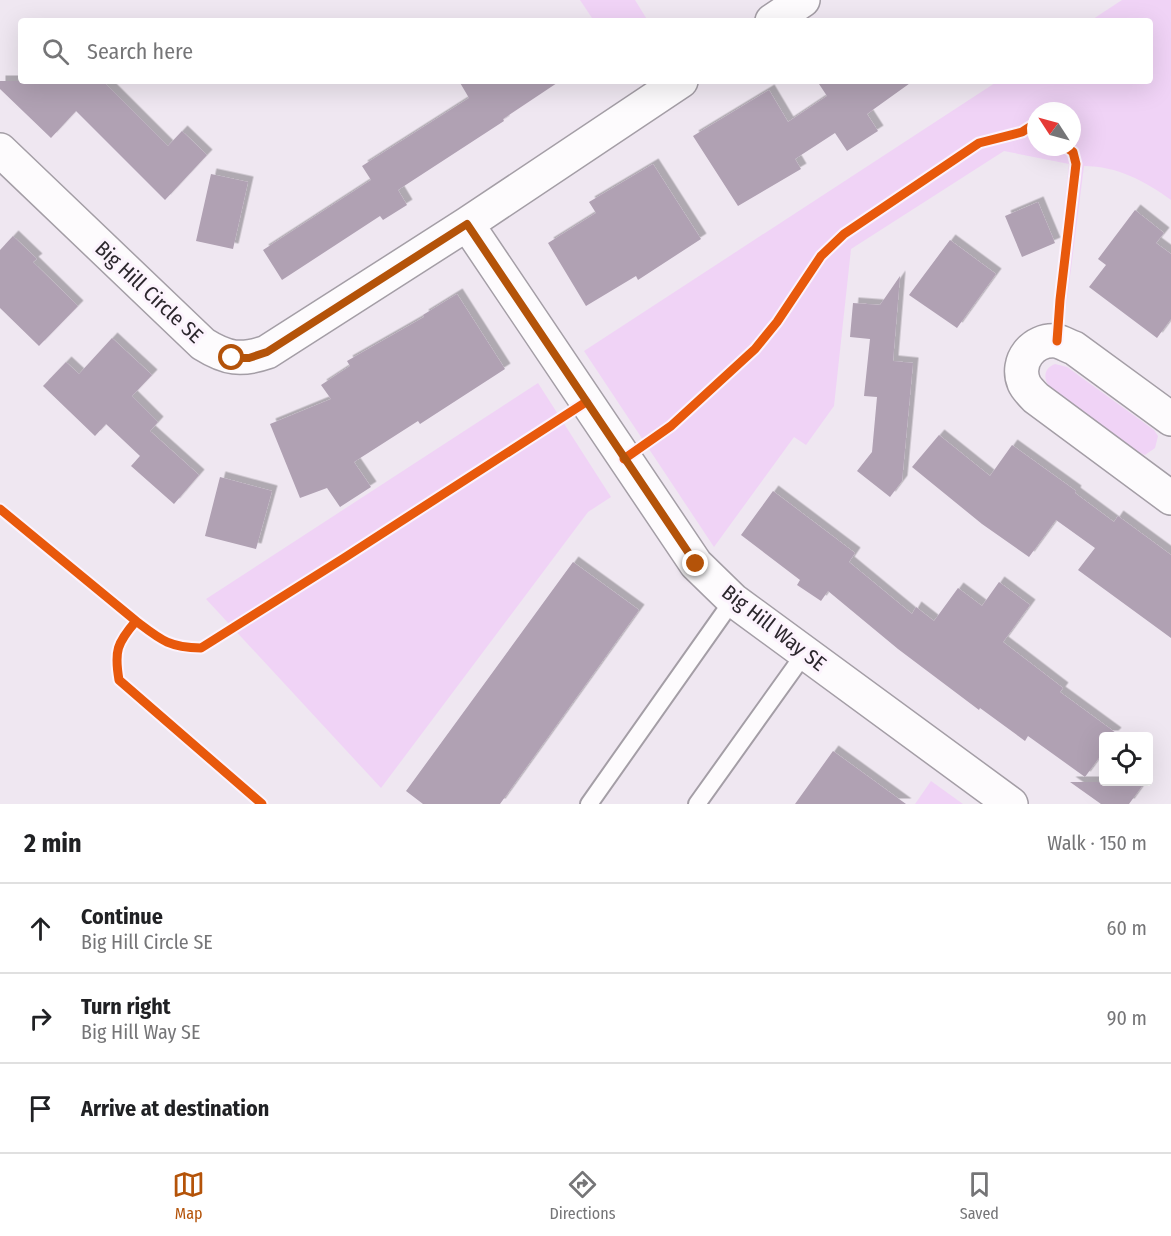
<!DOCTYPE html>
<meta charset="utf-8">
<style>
body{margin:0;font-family:"Fira Sans Condensed",sans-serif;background:#f2f2f2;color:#202124}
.controls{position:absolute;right:18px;bottom:18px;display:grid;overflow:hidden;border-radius:6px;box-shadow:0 6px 24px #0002}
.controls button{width:54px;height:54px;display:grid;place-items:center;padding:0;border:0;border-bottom:2px solid #e0e0e0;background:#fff;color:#202124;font:30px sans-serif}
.compass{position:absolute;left:1027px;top:102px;width:54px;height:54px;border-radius:50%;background:#fff;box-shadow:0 6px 24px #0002;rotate:306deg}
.stop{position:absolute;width:18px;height:18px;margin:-14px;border:4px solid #b45309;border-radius:50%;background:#fff}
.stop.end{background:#b45309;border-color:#fff;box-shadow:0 2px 6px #0008}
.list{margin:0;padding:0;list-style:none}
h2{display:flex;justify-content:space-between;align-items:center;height:78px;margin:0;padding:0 24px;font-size:26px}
h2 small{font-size:20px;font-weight:400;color:#757577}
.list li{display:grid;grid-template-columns:39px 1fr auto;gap:18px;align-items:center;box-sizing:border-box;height:90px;padding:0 24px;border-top:2px solid #e0e0e0}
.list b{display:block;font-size:22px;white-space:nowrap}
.list p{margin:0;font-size:20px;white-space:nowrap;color:#757577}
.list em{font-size:20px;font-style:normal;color:#757577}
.icon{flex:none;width:33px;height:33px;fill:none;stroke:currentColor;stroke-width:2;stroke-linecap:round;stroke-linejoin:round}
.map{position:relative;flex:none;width:1171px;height:804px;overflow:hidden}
.search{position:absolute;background:#fff;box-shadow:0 6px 24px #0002;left:18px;right:18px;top:18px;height:66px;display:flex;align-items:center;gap:15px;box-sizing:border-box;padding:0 21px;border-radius:6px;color:#757577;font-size:22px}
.sheet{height:348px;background:#fff}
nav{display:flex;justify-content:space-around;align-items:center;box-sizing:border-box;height:84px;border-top:2px solid #e0e0e0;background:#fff;font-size:16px;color:#757577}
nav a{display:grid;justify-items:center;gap:3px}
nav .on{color:#b45309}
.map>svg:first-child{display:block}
.green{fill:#f0d3f6;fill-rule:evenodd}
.building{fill:#b0a1b3;filter:url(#shadow)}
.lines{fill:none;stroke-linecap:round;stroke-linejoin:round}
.service-casing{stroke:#a49ea6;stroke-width:20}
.minor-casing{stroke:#a49ea6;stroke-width:36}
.service{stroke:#fdfbfd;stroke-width:16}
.minor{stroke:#fdfbfd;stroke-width:33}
.cycleway-casing{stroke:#fcf3fd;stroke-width:13}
.cycleway{stroke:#e8590c;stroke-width:9}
.route{stroke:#b45309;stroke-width:8}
.labels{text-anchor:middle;stroke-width:6;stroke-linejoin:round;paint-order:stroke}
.street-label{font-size:21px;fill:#2c272d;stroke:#fcf3fd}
</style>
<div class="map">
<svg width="1171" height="804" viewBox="0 0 1171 804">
<defs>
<filter id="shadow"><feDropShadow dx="5.5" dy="-5.5" stdDeviation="0" flood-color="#0004"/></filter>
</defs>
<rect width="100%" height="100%" fill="#efe7f1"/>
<path class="green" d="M580,0H635L648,21H594Z
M1122,0H1171V200C1145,181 1117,166 1084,166L1065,316L1053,312L1069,164L1004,151L851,249L834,406L806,445L794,437L714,547L584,351L998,81H1150V21H1090ZM1036,111H1072V147H1036Z
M1055,364L1067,367L1154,430L1158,436L1155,448L1145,455L1138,452L1049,387C1043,378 1044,368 1055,364Z
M538,383L611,497L588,512L381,788L206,599Z
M931,781L963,804H915Z"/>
<path class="building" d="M0,81H103L168,146L182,131L207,155L165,200L76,111L51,138L0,89Z
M459,81H560L503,119L504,121L398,190L407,205L383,220L380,216L282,280L263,250L371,180L362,166L469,98Z
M817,81H913L867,114L878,131L847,151L835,133L795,159L801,169L738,206L693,136L769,90L788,122L827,96Z
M653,164L701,239L638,280L636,276L586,306L548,243L596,213L589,202Z
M211,174L248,182L233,249L196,241Z
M1038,202L1055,243L1022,257L1005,216Z
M1135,210L1164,233L1156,243L1171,254V319L1157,338L1089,287L1106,265L1098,259Z
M13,236L37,259L33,262L78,306L39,346L0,308V250Z
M950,240L996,274L957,328L909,295Z
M900,276L893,361L913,363L902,481L890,497L857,471L872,452L877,397L864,396L870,339L850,337L853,303L880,305Z
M457,294L505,369L420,424L418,421L354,462L371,487L340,507L327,488L300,498L270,424L331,399L321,385L350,366L347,361L424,317L423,315Z
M112,338L152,375L132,396L158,422L150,431L199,475L174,504L131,466L140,456L106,424L95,436L43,386L66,362L79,374Z
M939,435L990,476L1012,445L1076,491L1075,493L1114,522L1118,516L1171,555V638L1078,570L1095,548L1056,520L1029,557L982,524L912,467Z
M220,477L272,491L256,549L205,536Z
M773,491L855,553L849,562L912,614L916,607L934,621L958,588L982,606L999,582L1030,605L1003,642L1063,688L1060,692L1116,733L1113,736H1104V751L1085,777L1028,736L1025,741L980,708L979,710L898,649L828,591L821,601L797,585L800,580L741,535Z
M573,562L639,610L500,804H423L406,791Z
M833,751L906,804H795Z
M1070,782H1145L1129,804H1101Z"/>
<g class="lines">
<g class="service-casing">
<path id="service" d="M589,804L733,600
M697,804L805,653"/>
</g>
<g class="minor-casing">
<path id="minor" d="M772,21L803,0
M0,150L203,344C227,359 241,361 267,352L467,224L681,81
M467,224L696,564L733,600L1011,804
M1171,419L1074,348C1068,346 1062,342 1056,341C1033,339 1015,361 1024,383C1026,388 1032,394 1036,398L1171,498"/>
</g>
<use href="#service" class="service"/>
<use href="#minor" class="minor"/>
<g class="cycleway-casing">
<path id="cycleway" d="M1057,341L1060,300L1076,164L1073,152L1066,147
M624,459L671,426L755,349L777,322L821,256L844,234L979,143L1022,132L1036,123
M0,509L136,621C117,643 114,651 119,680L262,804
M136,621C161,640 168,647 201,648L344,558L586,402"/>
</g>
<use href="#cycleway" class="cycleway"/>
</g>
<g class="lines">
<path class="route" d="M232,358H249L267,352L467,224L696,564"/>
</g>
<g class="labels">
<g class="street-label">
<text transform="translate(149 292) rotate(43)" y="7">Big Hill Circle SE</text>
<text transform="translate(774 628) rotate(38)" y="7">Big Hill Way SE</text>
</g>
</g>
</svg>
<div class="controls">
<button><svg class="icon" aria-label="locate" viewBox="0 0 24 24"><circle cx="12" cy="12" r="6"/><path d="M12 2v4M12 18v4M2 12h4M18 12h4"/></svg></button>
</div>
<svg class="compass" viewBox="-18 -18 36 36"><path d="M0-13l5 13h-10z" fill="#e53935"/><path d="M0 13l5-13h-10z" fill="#757577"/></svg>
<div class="stop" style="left:232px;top:358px"></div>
<div class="stop end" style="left:696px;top:564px"></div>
<div class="search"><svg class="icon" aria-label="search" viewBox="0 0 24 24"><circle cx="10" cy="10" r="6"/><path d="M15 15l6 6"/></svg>Search here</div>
</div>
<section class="sheet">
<h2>2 min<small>Walk · 150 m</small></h2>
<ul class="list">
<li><svg class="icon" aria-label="ahead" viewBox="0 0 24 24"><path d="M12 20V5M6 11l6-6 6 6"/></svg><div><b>Continue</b><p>Big Hill Circle SE</p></div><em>60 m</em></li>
<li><svg class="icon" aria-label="right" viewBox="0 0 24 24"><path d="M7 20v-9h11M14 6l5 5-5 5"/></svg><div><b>Turn right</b><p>Big Hill Way SE</p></div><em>90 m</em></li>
<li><svg class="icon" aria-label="arrive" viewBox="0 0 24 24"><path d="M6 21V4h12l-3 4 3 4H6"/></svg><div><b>Arrive at destination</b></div></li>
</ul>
</section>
<nav>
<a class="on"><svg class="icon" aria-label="map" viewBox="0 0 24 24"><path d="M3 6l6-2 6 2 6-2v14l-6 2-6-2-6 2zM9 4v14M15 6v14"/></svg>Map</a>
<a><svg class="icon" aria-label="directions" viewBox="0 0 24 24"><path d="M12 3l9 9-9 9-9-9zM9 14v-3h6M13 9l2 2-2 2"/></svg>Directions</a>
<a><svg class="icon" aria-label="saved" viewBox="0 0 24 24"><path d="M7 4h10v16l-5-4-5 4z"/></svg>Saved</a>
</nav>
